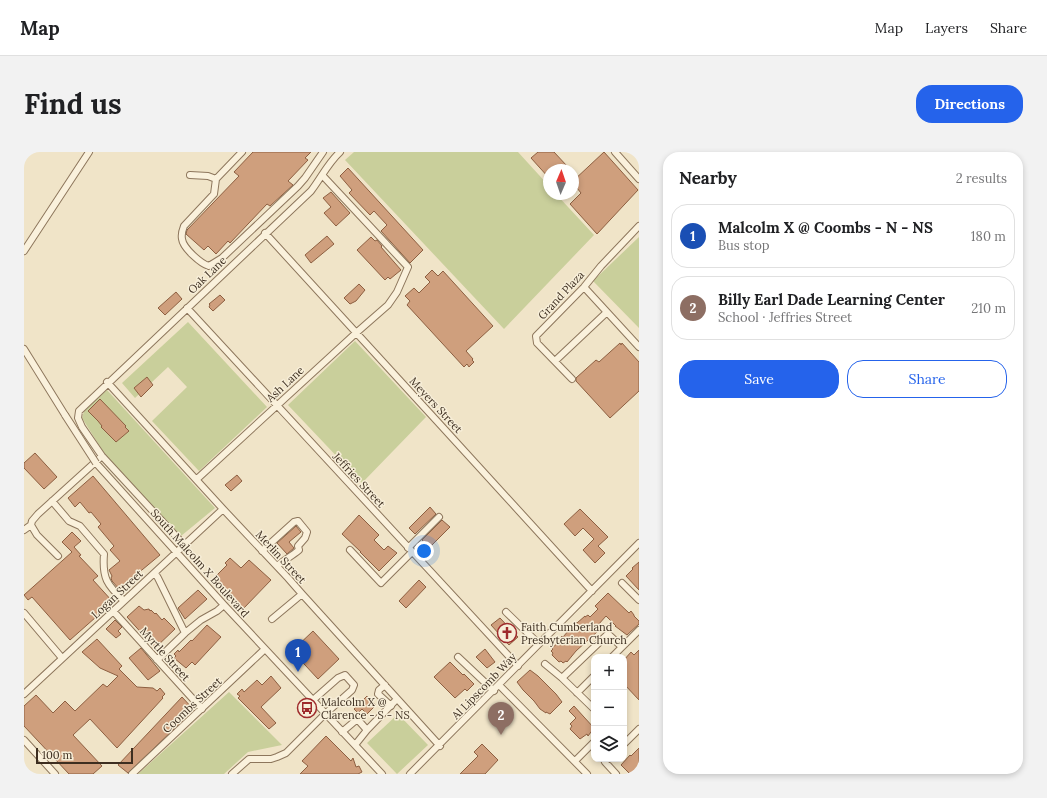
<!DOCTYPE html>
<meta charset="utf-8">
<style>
body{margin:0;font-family:Lora,serif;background:#f2f2f2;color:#202124}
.controls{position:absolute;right:12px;bottom:12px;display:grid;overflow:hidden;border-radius:8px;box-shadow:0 2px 6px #0003}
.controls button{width:36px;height:36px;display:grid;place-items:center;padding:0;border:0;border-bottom:1px solid #e0e0e0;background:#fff;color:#202124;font:20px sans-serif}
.compass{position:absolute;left:519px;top:12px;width:36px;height:36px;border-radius:50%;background:#fff;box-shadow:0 2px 6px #0003;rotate:2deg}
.scale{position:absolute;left:12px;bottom:10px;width:97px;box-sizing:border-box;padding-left:4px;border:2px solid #3d2e20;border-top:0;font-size:11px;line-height:14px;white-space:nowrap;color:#3d2e20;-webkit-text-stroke:3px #f7eed8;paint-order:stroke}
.you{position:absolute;left:400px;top:399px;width:14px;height:14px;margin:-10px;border:3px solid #fff;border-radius:50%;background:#1a73e8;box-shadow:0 0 0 6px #1a73e833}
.badge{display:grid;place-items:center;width:26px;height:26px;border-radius:50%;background:#2563eb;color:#fff;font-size:13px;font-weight:700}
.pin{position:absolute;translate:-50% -33px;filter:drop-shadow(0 1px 2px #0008)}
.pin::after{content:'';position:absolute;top:21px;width:14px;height:12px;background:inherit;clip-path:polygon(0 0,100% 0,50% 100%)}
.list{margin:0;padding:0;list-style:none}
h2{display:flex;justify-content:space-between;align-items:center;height:52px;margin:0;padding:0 16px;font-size:17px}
h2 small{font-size:13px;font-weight:400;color:#757577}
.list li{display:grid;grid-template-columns:26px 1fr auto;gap:12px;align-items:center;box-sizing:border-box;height:64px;margin:0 8px 8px;padding:0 8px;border:1px solid #e0e0e0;border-radius:16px}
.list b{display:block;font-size:15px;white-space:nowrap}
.list p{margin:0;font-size:13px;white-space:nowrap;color:#757577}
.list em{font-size:13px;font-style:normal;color:#757577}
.actions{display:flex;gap:8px;padding:12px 16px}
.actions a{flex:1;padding:9px 0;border:1px solid #2563eb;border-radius:16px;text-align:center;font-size:14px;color:#2563eb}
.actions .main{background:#2563eb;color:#fff}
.icon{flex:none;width:22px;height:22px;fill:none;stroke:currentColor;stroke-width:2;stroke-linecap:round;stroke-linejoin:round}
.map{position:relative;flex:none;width:615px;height:622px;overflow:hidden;border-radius:16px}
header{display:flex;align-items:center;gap:24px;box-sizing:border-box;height:56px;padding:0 20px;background:#fff;border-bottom:1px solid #e0e0e0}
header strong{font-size:19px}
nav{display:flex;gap:22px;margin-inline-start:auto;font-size:14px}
.intro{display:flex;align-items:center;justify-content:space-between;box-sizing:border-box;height:96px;padding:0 24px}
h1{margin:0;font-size:28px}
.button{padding:10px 18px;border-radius:16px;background:#2563eb;color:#fff;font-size:14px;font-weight:700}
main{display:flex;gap:24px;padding:0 24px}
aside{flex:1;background:#fff;border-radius:16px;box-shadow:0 2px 6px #0003}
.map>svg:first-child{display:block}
.green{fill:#c9cf9b}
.building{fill:#cf9f7d;stroke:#8d5f41}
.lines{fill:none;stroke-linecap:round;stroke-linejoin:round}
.minor-casing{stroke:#8d765c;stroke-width:8}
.minor{stroke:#faf1dc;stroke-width:6}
.minor-bridge-casing{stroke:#8d765c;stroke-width:8;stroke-linecap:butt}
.minor-bridge{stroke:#faf1dc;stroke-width:6}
.labels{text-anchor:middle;stroke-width:3;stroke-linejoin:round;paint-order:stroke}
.street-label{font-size:11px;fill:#3d2e20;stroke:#f7eed8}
.poi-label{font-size:11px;fill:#3d2e20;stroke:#f7eed8;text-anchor:start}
</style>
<header>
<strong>Map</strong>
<nav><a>Map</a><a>Layers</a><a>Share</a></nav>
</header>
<div class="intro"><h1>Find us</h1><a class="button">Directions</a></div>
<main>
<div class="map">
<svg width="615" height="622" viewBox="0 0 615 622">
<rect width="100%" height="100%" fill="#f0e4c8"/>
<path class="green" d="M330,0H494L525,34V42H532L570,83L480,177L321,8Z
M615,85V176L569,129Z
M164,170L243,255L175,319L128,269L163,235L144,215L111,246L98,231Z
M331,189L402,265L338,331L264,253Z
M83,238L191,356L157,384L85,309L58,266L61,256Z
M205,540L258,593L224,600L200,622H114Z
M374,562L404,593L373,622L343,591Z"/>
<path class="building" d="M229,0H287L281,6L284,8L264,29L269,33L246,54L243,52L206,91L204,89L192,102L184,94L180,98L162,82L163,78L215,24L210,20Z
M514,0H530L543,14L538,18H525V26L507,6Z
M580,0L614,38L573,82L546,52L557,41L549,31V29Z
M324,16L399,98L386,111L357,79L363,73L350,59L346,63L325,41L328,38L316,24Z
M307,40L326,61L312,74L300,61L307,55L299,46Z
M303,84L310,92L287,111L281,103Z
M347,85L351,89L353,88L358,94L357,95L377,118L366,127L364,125L361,128L333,98Z
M408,118L414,124L419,119L469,174L442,199L449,207L448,208L450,210L445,215L443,212L440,215L383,153L386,149L381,144L390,136L395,141L406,130L401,125Z
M335,132L341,138L332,149L326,152L320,146Z
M152,140L158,147L141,163L134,156Z
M196,143L201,148L189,159L185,155L186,153L185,152Z
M596,191L597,193L598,191L615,210V239L586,266L552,229V226L572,208L575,210Z
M123,225L129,233L117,245L110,236Z
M76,247L102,274L101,275L105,279L92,290L77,275L78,274L74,269L64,259Z
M11,301L33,325L20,337L0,316V311Z
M213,323L218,329L207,339L201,333Z
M69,324L136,403L95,437L88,429L87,426L88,424L85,418L96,409L86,398L90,394L74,375L77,372L67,360L65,361L56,350L51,355L44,346Z
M406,355L412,362L391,382L385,376Z
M556,357L584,385L574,394L581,401L571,411L559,398L570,387L559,376L551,384L540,372Z
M335,363L355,383L350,388L360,398L364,394L373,401L355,419L336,400H337L318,382Z
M418,368L426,375L405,396L398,388Z
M272,374L277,380L265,390L270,396L263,402L253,391Z
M48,380L57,389L50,395L57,403L55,404L74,424L69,428L89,450L46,488L8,445L4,448L0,443L48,400L38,390Z
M206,406L217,416L225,408L247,428L219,457L196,435L198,433L190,426L203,413L201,411Z
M615,410V438L602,424L609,417L608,416Z
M395,428L402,435L382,456L375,449Z
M174,438L183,447L161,467L154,456Z
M584,441L605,461L607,459L610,463V464L615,469V472L603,483L591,474H592L582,464L574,473L576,475L573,478L574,479L552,499L543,510L542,509L539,511L537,509L535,510L528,503L529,501L527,499L529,497L528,496L536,489L534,488L538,484L539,485L552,470L553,471L561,464V465L564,463L566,465L574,457L571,454Z
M115,454L120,458L125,457L126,459L127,458L131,462L132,461L138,468L140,466L151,477L131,496L103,465Z
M476,466L494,485L485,493L467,473Z
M91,468L98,475L94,479L97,482L92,486L82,477Z
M183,473L197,485L171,513L168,510L162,516L150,506L152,504L150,502L154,498L155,500L167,488L168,489Z
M289,479L315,507L294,527L268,499Z
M73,487L98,514L95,517L113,535L129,536L133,539L136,536L141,542L138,545L139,546L93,596L66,567L49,583L78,614L69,622H45L0,574V554L12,543L29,561L41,549L51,559L79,532L83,535L94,524L76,516L58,500Z
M117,496L136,519L124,528L105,506Z
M461,497L471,510L463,516L452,505Z
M615,498V548L600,532V508L607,500L610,503Z
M426,510L439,523L440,522L450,532L443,539L441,537L431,546L410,525Z
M506,518L514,524L532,542L538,550L526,562L522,560V561L516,557L510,549L499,538L493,530Z
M247,524L257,536L237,555L252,571L245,577L214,546L216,544L213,542L218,537L220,540L233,528L238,533Z
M343,544L352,553L343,562L338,557L334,561L330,557Z
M158,545L170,558L104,621L94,613Z
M550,554L570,576L564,584L563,582L556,587L546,577L548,574L546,572L552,566L545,559Z
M302,584L327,609L329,606L332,615L335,614L338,620L334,622H276L284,614L278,609Z
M458,592L474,608L461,622H436L454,604L450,600Z
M615,596V613L613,615L615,617V622H606L597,613L606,603L607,604Z"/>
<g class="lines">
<g class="minor-casing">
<path id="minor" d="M218,0L192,27L190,42L160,74C158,79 157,82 158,87C159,96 177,112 185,114L198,106L274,34L281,26L299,0
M591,0L615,27
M166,23L184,24L192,27
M241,81L412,268L568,439
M0,99L65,0
M560,135L615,195
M163,156L494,514
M0,197L41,263
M531,209L583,160
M548,227L513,191L512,184L560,135L577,114L615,74
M83,230L199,357L264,426L278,442L416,594
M72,311L200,453L358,622
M173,327L332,181L364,153L373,140L384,115L299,24
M28,349L45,369L56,374L80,402C78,426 83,433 100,449
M7,373L8,369L14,362L78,304
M7,373L13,383L34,404
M0,378L7,373
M161,394L78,304L58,275L54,266L55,259L287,39C297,26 304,11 316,0
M384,396L415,365
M326,398L357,431L388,400
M238,399L270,370L274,369L283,380L281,386L274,394L275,398C268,404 260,408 253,414
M131,421L134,426L161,481L133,508
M598,431L615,448
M89,459L178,557
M482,460L515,492
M0,461L38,506
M248,467L278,442
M161,481L177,468L193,459L200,453
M434,505L470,539
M588,505L615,478
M521,512L538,526L570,557
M538,526L584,482L598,495
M361,533L355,538L354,542L367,554
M475,533L563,622
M553,541L570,524
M0,542L199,357
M343,578L373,547
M318,580L331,569H335L343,578L331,593
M0,588L31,622
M600,592L615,577
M584,607L581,610L592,622
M551,609L570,590
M108,622L241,497
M208,622L225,607H247L253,605L262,601L301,562L328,538L330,533L321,523L314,526L289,548
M386,622L615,391"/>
</g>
<use href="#minor" class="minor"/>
<g class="minor-bridge-casing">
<path id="minor-bridge" d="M41,263L72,311"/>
</g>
<use href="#minor-bridge" class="minor-bridge"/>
</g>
<defs>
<g id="church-ring" transform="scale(1)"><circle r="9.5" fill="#f7eed8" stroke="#9e2a2b" stroke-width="1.5"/><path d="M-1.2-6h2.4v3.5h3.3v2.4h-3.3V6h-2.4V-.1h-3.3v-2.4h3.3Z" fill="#9e2a2b"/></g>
<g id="bus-ring" transform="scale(1)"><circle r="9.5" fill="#f7eed8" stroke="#9e2a2b" stroke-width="1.5"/><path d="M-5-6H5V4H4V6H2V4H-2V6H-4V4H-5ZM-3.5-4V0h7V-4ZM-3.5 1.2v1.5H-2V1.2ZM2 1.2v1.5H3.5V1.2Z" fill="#9e2a2b"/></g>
</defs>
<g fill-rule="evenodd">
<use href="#church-ring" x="483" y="481"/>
<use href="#bus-ring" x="283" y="556"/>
</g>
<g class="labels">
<g class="street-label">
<text transform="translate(183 123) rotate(-44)" y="4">Oak Lane</text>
<text transform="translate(537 143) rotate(-47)" y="4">Grand Plaza</text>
<text transform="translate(261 232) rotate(-43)" y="4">Ash Lane</text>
<text transform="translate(412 253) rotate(47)" y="4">Meyers Street</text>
<text transform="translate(335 328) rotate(47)" y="4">Jeffries Street</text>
<text transform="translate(257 405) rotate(47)" y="4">Merlin Street</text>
<text transform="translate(176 411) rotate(48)" y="4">South Malcolm X Boulevard</text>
<text transform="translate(93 442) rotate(-43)" y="4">Logan Street</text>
<text transform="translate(141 502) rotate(48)" y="4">Myrtle Street</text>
<text transform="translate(460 534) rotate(-46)" y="4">Al Lipscomb Way</text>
<text transform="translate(168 553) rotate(-43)" y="4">Coombs Street</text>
</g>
<g class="poi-label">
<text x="497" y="479">Faith Cumberland<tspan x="497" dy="13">Presbyterian Church</tspan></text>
<text x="297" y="554">Malcolm X @<tspan x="297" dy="13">Clarence - S - NS</tspan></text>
</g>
</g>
</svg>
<div class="controls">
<button>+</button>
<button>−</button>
<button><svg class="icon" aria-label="layers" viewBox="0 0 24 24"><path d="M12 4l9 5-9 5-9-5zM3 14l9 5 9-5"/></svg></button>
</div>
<svg class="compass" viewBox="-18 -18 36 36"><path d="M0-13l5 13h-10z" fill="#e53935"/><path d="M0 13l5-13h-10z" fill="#757577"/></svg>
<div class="scale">100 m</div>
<div class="you"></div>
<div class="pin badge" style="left:274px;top:520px;background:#1a4fb4">1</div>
<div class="pin badge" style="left:477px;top:583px;background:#8d6e63">2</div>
</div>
<aside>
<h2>Nearby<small>2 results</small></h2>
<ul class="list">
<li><span class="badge" style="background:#1a4fb4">1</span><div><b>Malcolm X @ Coombs - N - NS</b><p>Bus stop</p></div><em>180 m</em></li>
<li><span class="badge" style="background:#8d6e63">2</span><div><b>Billy Earl Dade Learning Center</b><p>School · Jeffries Street</p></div><em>210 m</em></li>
</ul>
<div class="actions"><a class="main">Save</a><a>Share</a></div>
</aside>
</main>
